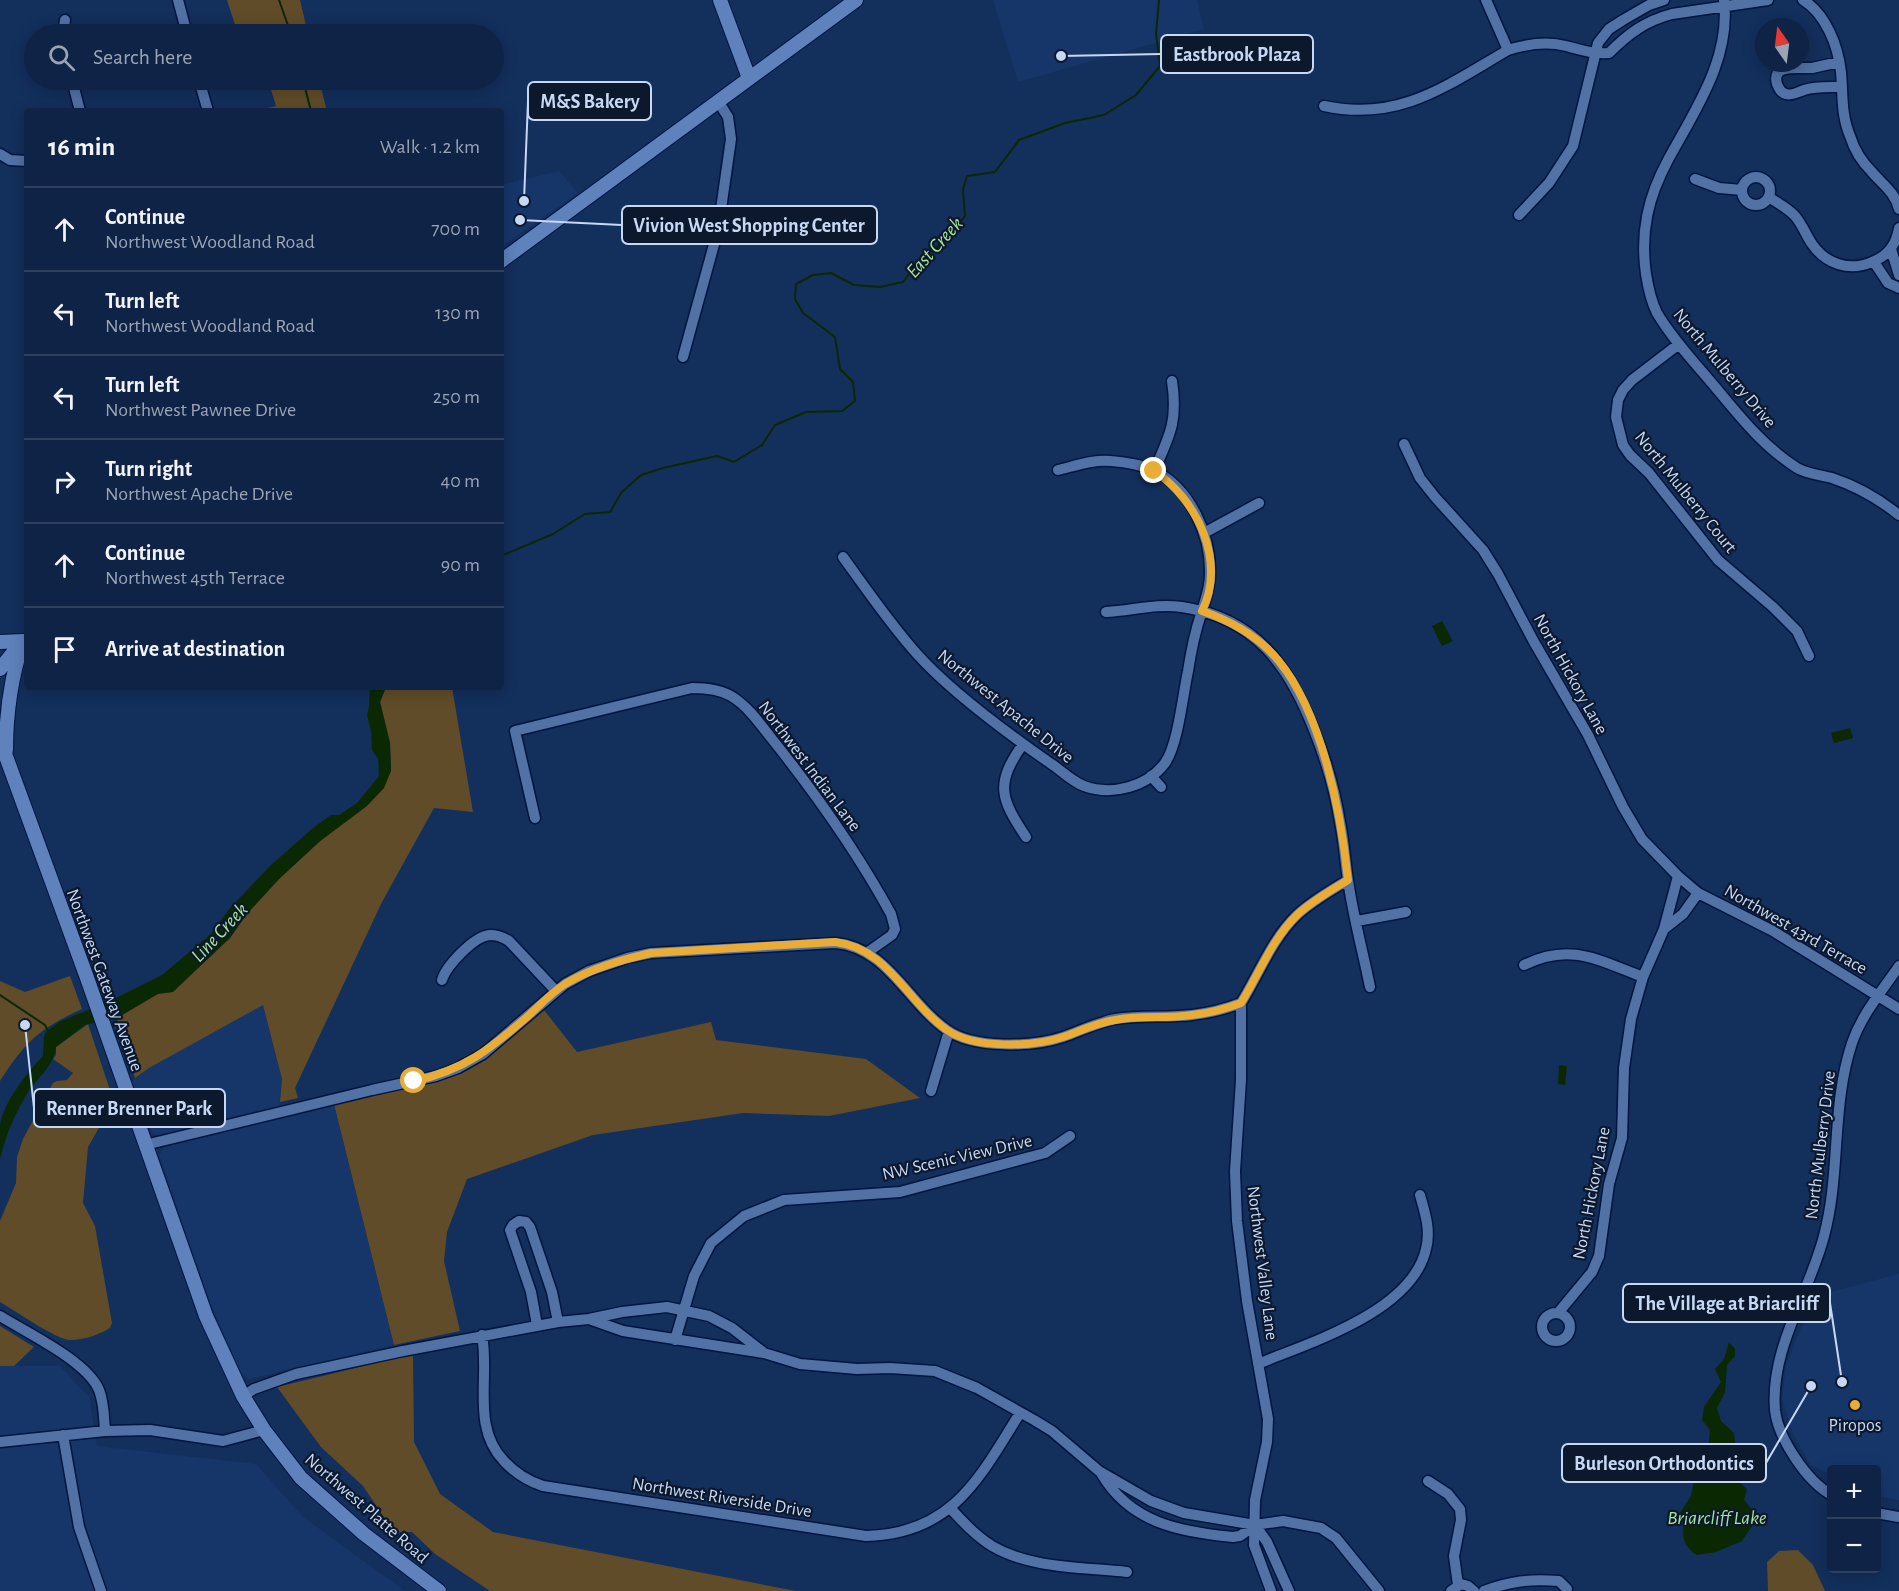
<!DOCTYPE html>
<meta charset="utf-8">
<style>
body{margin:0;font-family:"Alegreya Sans",sans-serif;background:#1c2f50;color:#f1f3f6}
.controls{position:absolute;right:18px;bottom:18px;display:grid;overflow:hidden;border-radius:6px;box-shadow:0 3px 15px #0003}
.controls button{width:54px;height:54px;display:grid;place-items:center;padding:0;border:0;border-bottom:2px solid #2e405e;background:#0e2345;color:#f1f3f6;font:30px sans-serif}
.compass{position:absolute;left:1755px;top:18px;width:54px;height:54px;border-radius:50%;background:#0e2345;box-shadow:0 3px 15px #0003;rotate:346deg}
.stop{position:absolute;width:18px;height:18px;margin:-14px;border:4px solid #e8ac37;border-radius:50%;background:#fff}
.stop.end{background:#e8ac37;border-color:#fff;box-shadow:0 2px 6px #0008}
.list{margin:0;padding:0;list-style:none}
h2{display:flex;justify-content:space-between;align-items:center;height:78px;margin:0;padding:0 24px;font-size:26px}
h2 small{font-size:20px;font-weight:400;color:#9ba4b3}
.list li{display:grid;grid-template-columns:39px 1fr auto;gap:18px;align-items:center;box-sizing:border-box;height:84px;padding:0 24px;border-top:2px solid #2e405e}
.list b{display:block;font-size:22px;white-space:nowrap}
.list p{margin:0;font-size:20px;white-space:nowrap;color:#9ba4b3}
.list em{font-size:20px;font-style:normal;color:#9ba4b3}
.icon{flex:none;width:33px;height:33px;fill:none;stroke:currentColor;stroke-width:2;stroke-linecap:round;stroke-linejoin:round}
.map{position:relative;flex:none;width:1899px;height:1591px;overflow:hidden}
.search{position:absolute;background:#0e2345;box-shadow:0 3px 15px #0003;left:24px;top:24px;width:480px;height:66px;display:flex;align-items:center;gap:15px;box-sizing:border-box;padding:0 21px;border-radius:33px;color:#9ba4b3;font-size:22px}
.panel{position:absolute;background:#0e2345;box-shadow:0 3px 15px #0003;left:24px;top:108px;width:480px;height:582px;border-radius:6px}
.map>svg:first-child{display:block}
.built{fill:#16366a}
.green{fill:#604c29}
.water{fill:#0a2903}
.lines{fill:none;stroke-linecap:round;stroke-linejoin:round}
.stream{stroke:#0a2903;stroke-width:2}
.minor-casing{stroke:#001540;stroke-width:13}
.major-casing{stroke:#001540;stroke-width:16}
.minor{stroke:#5271a4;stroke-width:10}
.major{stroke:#5f82bc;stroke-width:14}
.route{stroke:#e8ac37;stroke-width:8}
.poi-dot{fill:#e8ac37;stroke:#0c182c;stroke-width:2}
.labels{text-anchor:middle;stroke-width:4.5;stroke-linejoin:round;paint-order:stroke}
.street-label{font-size:18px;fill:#c6d8f4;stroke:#0c182c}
.poi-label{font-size:18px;fill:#c6d8f4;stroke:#0c182c}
.water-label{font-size:20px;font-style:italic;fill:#a6e598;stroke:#0c182c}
.leader{fill:none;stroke:#c6d8f4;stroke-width:2}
.callout-dot{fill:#c6d8f4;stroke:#0c182c;stroke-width:2}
.callout{fill:#0c182c;stroke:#c6d8f4;stroke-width:2}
.callout-label{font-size:20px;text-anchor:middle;font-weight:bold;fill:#c6d8f4}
</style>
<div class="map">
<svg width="1899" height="1591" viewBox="0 0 1899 1591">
<rect width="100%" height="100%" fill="#132f5c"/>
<path class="built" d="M993,0H1197L1204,29L1018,82Z
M559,171L578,193L501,247V185Z
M263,1004L282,1079L279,1108L160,1136L152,1133L132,1081L149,1068Z
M334,1104L394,1345L249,1379L241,1373L211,1305L159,1155L165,1147L177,1142Z
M1899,1274V1500L1877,1496L1876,1470H1832L1831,1475L1810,1464L1793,1434L1782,1399L1786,1366L1799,1332L1819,1295Z
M0,1366H60L89,1397L97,1446L256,1464L303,1517L405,1591H0Z"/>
<path class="green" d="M227,0H300L308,34H238Z
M268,80H319L327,111H255L276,106Z
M386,687H452L473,812L434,808L382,902L295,1088L298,1098L280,1102L282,1079L263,1005L149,1068L135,1078L117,1017L158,993L201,964L230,938L246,915L279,879L319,842L391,771L390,743L380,702Z
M70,976L82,1009C39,1029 26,1041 0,1081V981L25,992Z
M544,1010L577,1052L711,1022L716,1040L866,1059L920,1098L829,1116L743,1113L593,1135L467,1179L447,1232L444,1261L460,1331L394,1345L334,1104L452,1077L493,1053Z
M88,1024L116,1108L100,1126L88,1147L83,1203L95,1226L112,1323L110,1328C99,1335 84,1340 70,1340C57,1340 14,1310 0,1302V1221L16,1183L17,1157L23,1139L53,1083L57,1081L67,1080L73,1073L53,1059L56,1055V1047Z
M0,1326L34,1347L14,1366H0Z
M413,1354L414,1442L440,1494L493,1532L796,1591H490L435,1554L412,1532H394L363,1486L321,1447L277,1387Z
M1798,1550L1813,1565L1825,1591H1768L1767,1562L1779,1551Z"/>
<path class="water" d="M1442,621L1453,641L1442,646L1432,626Z
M370,687H386L380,702L390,743L391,771L384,788L367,806L319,842L279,879L246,915L230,938L173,992L158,994L119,1017L85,1025L56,1047C55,1065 36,1079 27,1094C14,1115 6,1135 0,1159C0,1148 0,1136 0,1125C4,1101 27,1073 43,1056L44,1037L46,1032L59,1022L112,1000L162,975L211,934L230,908L270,866L313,828L331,815H339L357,803L379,776L378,759L372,750L371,731L367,715L369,707Z
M1850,728L1853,738L1834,743L1831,733Z
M1559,1065L1567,1066L1565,1085L1558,1084Z
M1729,1342L1735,1349V1356L1727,1365L1725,1392L1717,1408L1721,1421L1734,1433L1736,1450L1742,1449L1748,1460L1732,1469L1736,1479L1747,1489L1744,1500L1758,1517L1742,1541L1716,1552L1697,1555C1683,1546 1681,1536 1685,1521L1678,1516L1691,1496L1698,1460L1708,1451L1710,1430L1702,1420L1704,1407L1721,1382L1715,1369L1724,1359Z"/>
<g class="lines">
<path class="stream" d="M279,0L291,34
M303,80L311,111
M501,556L553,534L585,514L610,512L621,493L641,475L663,468L717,456L734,462L762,445L775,425L806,412L842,411L855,401L853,382L840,369L835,337L803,313L795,299L796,284L813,275L831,273L854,285L880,287L903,282L920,260L949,237L965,216L963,190L967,176L995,172L1019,140L1065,123L1104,115L1136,95L1160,66L1156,34L1159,0
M0,995L45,1025L49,1033"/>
<g class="minor-casing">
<path id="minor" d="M178,0L187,34
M1486,0L1508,50
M1724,0C1731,59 1695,110 1668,160C1648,197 1640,232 1646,274C1648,287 1651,301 1657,313C1673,340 1696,364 1716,388C1740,417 1764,447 1797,468C1807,474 1821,475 1832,478C1856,486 1879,499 1899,515
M1803,0C1826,14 1838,46 1841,72C1843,94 1841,115 1850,136C1854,149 1862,162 1872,172C1882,184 1895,192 1899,209
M63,34L65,20
M1839,62C1830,64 1821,66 1812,68C1800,69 1771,63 1777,84C1779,89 1781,93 1786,94C1792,96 1798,92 1804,90C1816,86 1828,87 1841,87
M72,80L80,111
M199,80L208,111
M1324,106C1399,122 1446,86 1508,50C1527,44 1546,41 1566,46C1581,50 1593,54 1609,53C1628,34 1645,21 1672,14L1768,0
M0,154L10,160L27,161
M1742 191a14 14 0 1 1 28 0a14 14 0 1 1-28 0Z
M1695,179L1719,188L1742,190
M1769,197C1777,203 1788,208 1795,216C1802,224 1806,235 1812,244C1826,264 1849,272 1872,262C1888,256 1896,245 1899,228
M1519,215L1549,183L1573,146L1598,43L1609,29L1623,20L1649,5L1664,0
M1891,249L1899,275
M1874,262L1888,283L1899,288
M1679,344L1632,380L1623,390L1618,400L1616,417L1623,445L1630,455L1649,473L1718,560L1773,607L1797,631L1809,656
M683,357L718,230L731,139L728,117L718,101
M1404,444L1420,478L1435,497L1483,550L1498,574L1534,642L1588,735L1623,807L1642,839L1678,876L1698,893L1773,931L1899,1009
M1154,471C1170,435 1178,421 1172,381
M1204,533L1259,503
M843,557C867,590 890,624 917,654C952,693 1007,733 1050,763C1061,770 1071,781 1084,786C1112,796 1147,787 1165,763C1178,745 1183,694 1188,671C1191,652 1195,632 1201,614C1205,600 1210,589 1210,574C1211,536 1191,489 1155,471C1142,465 1125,462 1111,461C1094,459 1075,466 1058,470
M1106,612C1131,611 1156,603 1182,607C1256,618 1289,666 1314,730C1326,760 1335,790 1340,822C1344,841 1345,861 1348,880C1353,916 1363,952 1370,987
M1023,744C995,784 1000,798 1026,837
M1151,776L1161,787
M535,818L515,731L692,688C706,688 719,689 731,696C748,706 760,724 772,739C816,794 857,852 891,914L895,929L892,935L868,952
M1357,921L1406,912
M1664,929L1683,914L1698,893
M1524,965C1570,942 1598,960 1643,977
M442,980C446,966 474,936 490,935C498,935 503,937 509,941L556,991
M1241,1003V1080L1235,1171L1237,1221L1247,1301L1268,1419L1267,1442L1255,1500L1254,1545L1271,1591
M931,1091L949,1031
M145,1145L372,1090L436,1076L458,1068L483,1054L565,984L589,971L627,958L651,953L835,943C887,947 907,1002 947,1030C974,1049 1033,1047 1063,1037C1080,1031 1096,1023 1115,1019C1140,1015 1167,1018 1192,1015C1210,1013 1225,1009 1241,1003C1259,974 1272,939 1297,915C1312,901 1330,891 1348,880
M1542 1327a14 14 0 1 1 28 0a14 14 0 1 1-28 0Z
M1558,1313L1592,1272L1599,1256L1609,1184L1622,1138L1624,1068L1631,1019L1643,977L1664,929L1678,876
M0,1316C27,1333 87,1361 99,1390C104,1402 104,1417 105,1431
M589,1319L623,1331L764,1353L800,1364L857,1369L890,1368L935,1371L977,1388L1034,1420L1052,1431L1099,1471L1151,1501L1184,1513L1255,1525L1283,1521L1321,1528L1336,1538L1379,1591
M537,1325L531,1292L510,1230L513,1225L519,1221L526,1222L530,1227L552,1292L558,1322
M482,1335C490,1377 471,1427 504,1461C515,1473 528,1481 543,1486L866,1536C953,1534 980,1477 1020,1413
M675,1340L694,1276L711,1243L744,1216L784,1200L900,1192L1045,1153L1070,1136
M1260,1363C1312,1342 1412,1311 1426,1249C1431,1230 1425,1213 1420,1195
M243,1396L254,1389L296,1374L403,1351L558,1322L589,1319L622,1312L667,1307L709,1316L732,1328L763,1352
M63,1435L79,1527L101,1591
M0,1442L105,1431L150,1430L223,1441L264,1430
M1101,1473C1130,1523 1180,1532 1233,1537L1240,1536L1255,1525
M1428,1481L1448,1494L1460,1509L1461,1520L1454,1556L1458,1585
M1832,1495C1807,1482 1778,1438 1775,1410C1770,1348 1809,1294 1824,1236C1841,1173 1831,1106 1852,1043C1862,1014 1882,991 1899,966
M951,1509C963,1522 976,1536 992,1546C1031,1569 1083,1567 1127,1572
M1876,1513L1899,1517
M1255,1525L1267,1542L1289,1591
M1451,1591L1461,1584L1468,1586L1474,1591
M1484,1591C1511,1581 1529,1579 1559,1581L1567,1589"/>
</g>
<g class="major-casing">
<path id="major" d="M720,0L749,78
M501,261L856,0
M0,642L23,641
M0,669L17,648
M0,740L86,975L206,1316L243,1396L264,1430L301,1478L364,1534L439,1591
M6,750C6,713 11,677 23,641"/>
</g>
<use href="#minor" class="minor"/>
<use href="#major" class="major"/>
</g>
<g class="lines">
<path class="route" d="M414,1081C464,1070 489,1050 527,1017C539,1006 551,993 565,984C592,968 621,960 651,953L835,942C888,948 907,1002 947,1030C974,1049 1033,1047 1063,1037C1080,1031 1096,1023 1115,1020C1140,1015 1167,1019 1192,1015C1210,1013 1225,1009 1241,1003C1259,974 1272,939 1297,915C1312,901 1330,891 1348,880C1341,812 1322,713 1278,660C1258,636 1231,621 1202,611C1227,562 1197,499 1154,471"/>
</g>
<circle class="poi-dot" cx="1855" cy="1405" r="6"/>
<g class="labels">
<g class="street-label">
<text transform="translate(1725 368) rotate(50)" y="6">North Mulberry Drive</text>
<text transform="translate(1686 492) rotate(51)" y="6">North Mulberry Court</text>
<text transform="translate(1571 674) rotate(61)" y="6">North Hickory Lane</text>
<text transform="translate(1006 706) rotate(39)" y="6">Northwest Apache Drive</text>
<text transform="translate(810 766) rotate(53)" y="6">Northwest Indian Lane</text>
<text transform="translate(1796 929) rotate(30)" y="6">Northwest 43rd Terrace</text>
<text transform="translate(105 980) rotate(70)" y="6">Northwest Gateway Avenue</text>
<text transform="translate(1820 1145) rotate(-83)" y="6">North Mulberry Drive</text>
<text transform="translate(957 1157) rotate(-13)" y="6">NW Scenic View Drive</text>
<text transform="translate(1591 1193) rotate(-79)" y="6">North Hickory Lane</text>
<text transform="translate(1263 1263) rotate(83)" y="6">Northwest Valley Lane</text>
<text transform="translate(722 1497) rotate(9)" y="6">Northwest Riverside Drive</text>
<text transform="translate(367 1508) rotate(41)" y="6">Northwest Platte Road</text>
</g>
<g class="poi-label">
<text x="1855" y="1431">Piropos</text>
</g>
<g class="water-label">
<text transform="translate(934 247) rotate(-48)" y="7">East Creek</text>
<text transform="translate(219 932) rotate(-47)" y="7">Line Creek</text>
<text x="1717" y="1524">Briarcliff Lake</text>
</g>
</g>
<path class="leader" d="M1061 56L1161 54M524 201L528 101M520 220L622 225M25 1025L34 1108M1842 1382L1830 1303M1811 1386L1766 1463"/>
<g class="callout-dot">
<circle cx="1061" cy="56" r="6"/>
<circle cx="524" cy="201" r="6"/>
<circle cx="520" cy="220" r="6"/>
<circle cx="25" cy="1025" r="6"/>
<circle cx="1842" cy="1382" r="6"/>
<circle cx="1811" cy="1386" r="6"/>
</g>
<g class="callout">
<rect x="1161" y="35" width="152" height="38" rx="6"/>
<rect x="528" y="82" width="123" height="38" rx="6"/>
<rect x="622" y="206" width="255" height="38" rx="6"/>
<rect x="34" y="1089" width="191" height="38" rx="6"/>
<rect x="1623" y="1284" width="207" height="38" rx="6"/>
<rect x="1562" y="1444" width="204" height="38" rx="6"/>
</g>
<g class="callout-label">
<text x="1237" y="61">Eastbrook Plaza</text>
<text x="590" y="108">M&amp;S Bakery</text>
<text x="749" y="232">Vivion West Shopping Center</text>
<text x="129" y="1115">Renner Brenner Park</text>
<text x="1727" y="1310">The Village at Briarcliff</text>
<text x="1664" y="1470">Burleson Orthodontics</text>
</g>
</svg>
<div class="controls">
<button>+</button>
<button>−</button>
</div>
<svg class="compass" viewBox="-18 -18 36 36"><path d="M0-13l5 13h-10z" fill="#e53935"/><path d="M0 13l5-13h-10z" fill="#9ba4b3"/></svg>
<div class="stop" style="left:414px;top:1081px"></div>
<div class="stop end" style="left:1154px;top:471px"></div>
<div class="search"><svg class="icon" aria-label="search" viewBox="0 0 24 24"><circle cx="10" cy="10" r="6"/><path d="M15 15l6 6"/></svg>Search here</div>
<section class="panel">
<h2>16 min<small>Walk · 1.2 km</small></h2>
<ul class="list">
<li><svg class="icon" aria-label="ahead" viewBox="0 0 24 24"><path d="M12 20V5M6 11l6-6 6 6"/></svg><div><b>Continue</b><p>Northwest Woodland Road</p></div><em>700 m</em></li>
<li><svg class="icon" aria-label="left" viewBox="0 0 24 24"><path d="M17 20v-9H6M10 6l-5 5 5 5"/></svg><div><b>Turn left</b><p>Northwest Woodland Road</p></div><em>130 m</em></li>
<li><svg class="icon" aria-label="left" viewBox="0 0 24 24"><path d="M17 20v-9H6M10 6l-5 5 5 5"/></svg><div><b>Turn left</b><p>Northwest Pawnee Drive</p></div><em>250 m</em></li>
<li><svg class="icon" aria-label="right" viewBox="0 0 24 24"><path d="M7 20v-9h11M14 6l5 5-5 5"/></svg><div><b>Turn right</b><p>Northwest Apache Drive</p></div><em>40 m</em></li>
<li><svg class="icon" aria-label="ahead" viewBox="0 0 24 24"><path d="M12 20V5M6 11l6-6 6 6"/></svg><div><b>Continue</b><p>Northwest 45th Terrace</p></div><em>90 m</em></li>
<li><svg class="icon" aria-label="arrive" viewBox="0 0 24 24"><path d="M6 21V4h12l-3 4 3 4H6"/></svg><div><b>Arrive at destination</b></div></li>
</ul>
</section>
</div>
